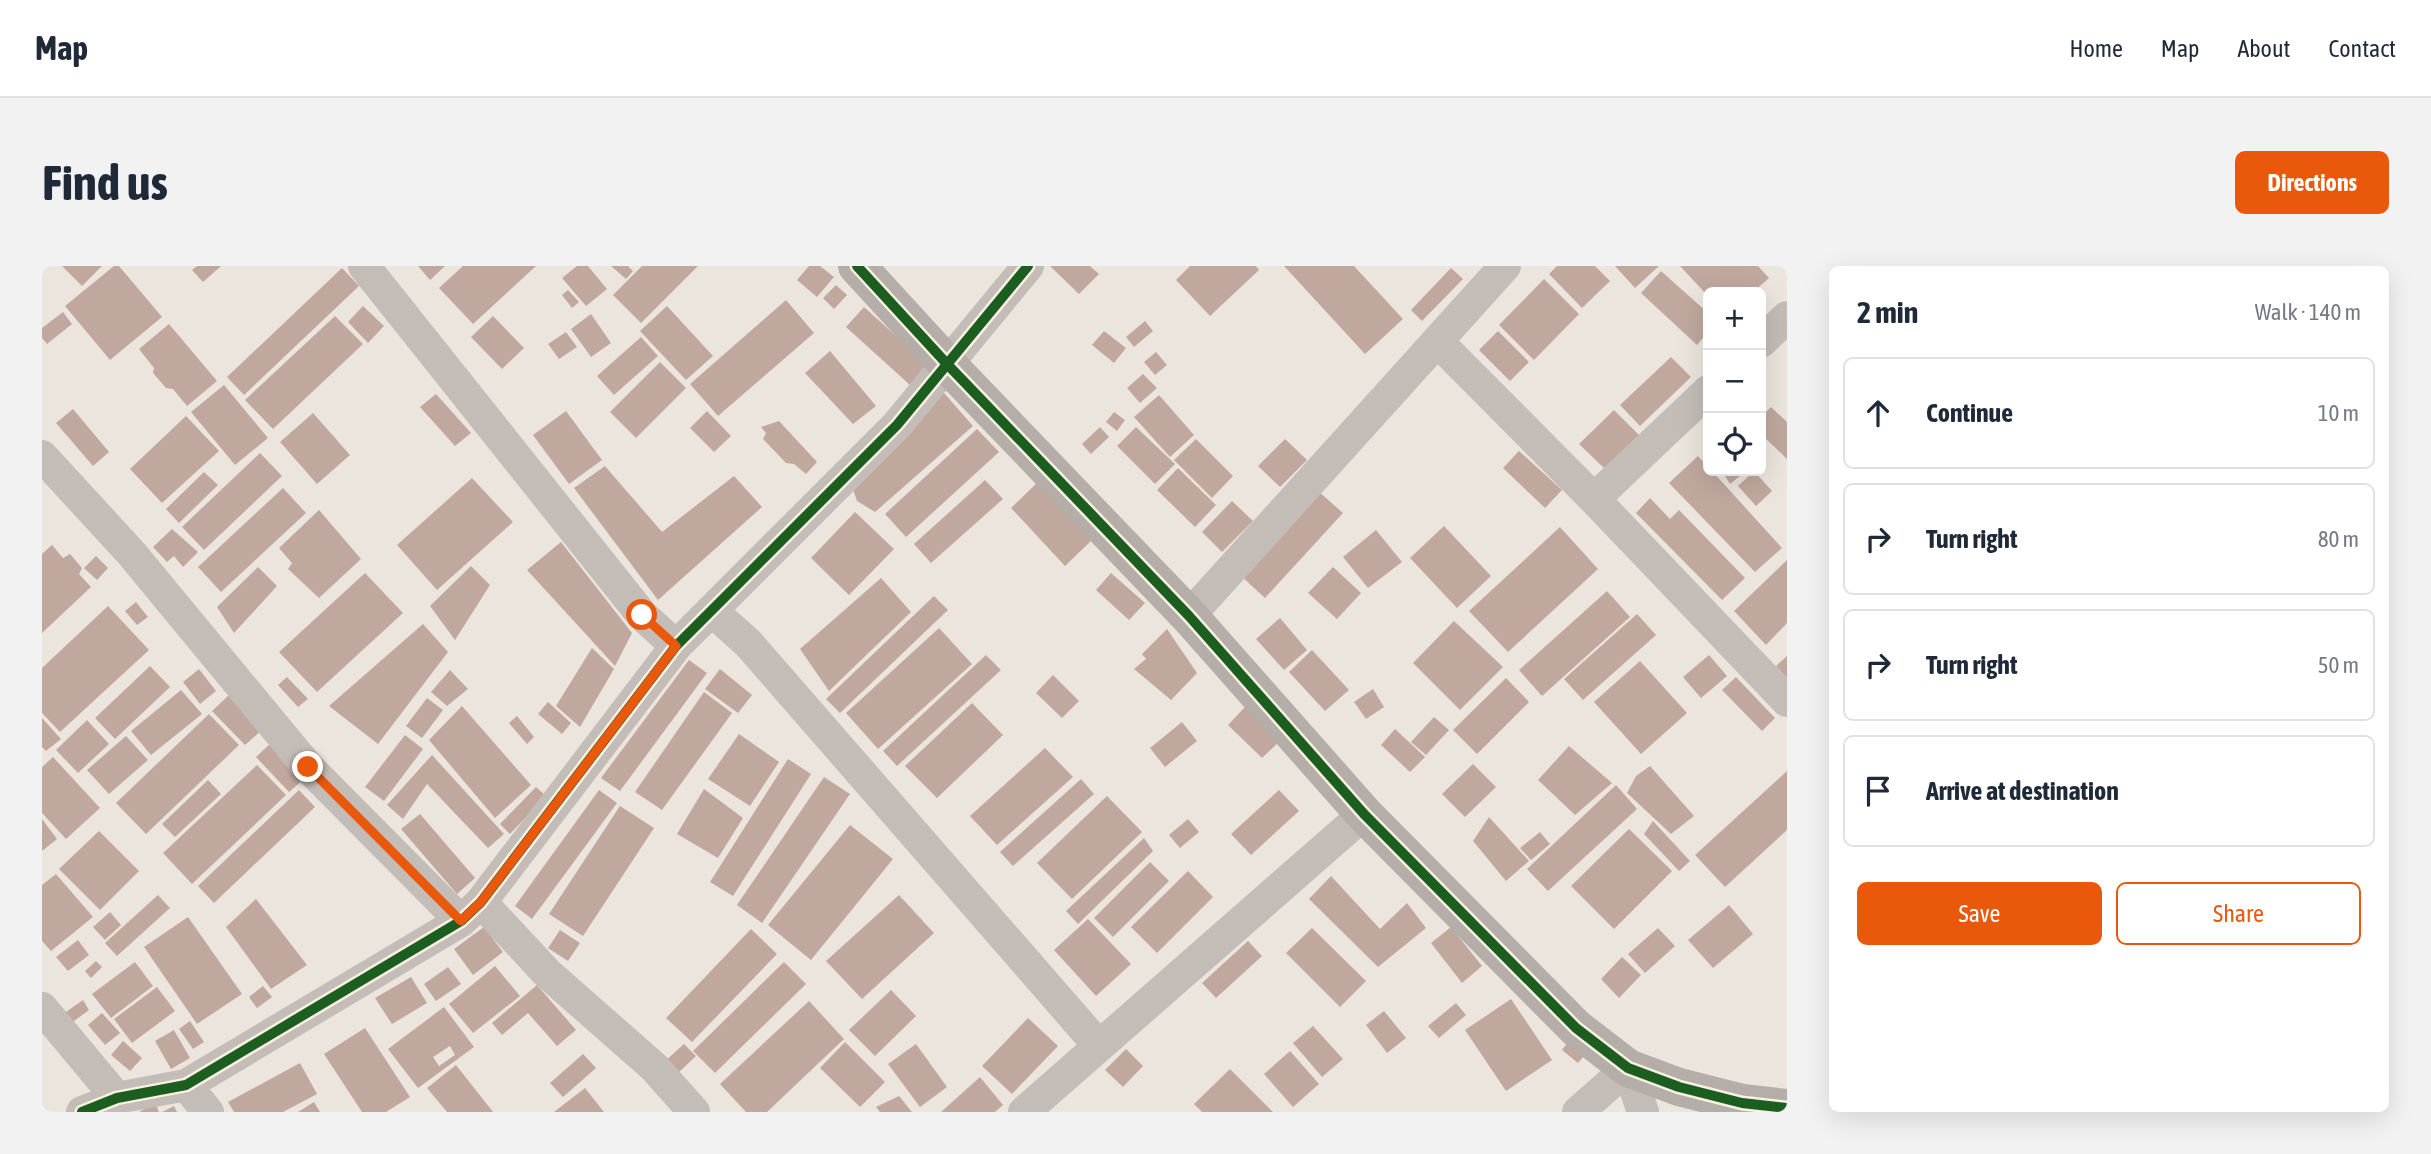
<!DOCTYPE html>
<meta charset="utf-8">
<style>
body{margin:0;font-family:"Asap Condensed",sans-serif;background:#f2f2f3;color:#1f2937}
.controls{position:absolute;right:21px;top:21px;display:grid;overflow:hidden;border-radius:10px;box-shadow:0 7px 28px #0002}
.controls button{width:63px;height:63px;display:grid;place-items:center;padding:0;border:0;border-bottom:2px solid #e0e1e3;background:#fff;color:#1f2937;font:35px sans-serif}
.stop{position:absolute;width:21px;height:21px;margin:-16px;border:5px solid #ea580c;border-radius:50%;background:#fff}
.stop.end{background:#ea580c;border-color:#fff;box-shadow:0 2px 7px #0008}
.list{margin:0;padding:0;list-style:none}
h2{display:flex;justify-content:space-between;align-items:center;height:91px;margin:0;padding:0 28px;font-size:30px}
h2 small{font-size:23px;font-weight:400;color:#747a83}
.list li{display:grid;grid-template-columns:46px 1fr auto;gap:21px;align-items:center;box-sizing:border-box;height:112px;margin:0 14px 14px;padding:0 14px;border:2px solid #e0e1e3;border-radius:10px}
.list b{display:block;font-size:26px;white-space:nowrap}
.list em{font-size:23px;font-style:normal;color:#747a83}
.actions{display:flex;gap:14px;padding:21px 28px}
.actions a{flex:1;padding:16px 0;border:2px solid #ea580c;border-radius:10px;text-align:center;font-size:24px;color:#ea580c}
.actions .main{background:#ea580c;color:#fff}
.icon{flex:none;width:38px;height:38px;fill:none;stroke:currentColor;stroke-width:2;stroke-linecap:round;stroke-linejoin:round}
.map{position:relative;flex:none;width:1745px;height:846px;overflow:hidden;border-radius:10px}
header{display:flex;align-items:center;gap:42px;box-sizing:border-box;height:98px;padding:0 35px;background:#fff;border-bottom:2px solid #e0e1e3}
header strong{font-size:33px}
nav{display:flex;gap:38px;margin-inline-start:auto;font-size:24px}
.intro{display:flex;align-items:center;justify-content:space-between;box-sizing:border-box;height:168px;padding:0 42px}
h1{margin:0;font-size:49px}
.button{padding:18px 32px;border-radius:10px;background:#ea580c;color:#fff;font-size:24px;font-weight:700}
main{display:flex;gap:42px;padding:0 42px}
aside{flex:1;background:#fff;border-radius:10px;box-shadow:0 7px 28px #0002}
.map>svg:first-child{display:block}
.building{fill:#c0a89e;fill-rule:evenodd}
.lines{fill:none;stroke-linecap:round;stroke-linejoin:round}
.street{stroke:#c4bdb7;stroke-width:32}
.secondary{stroke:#b5ada7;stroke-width:38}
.cycleway-casing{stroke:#f9efe3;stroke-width:15}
.cycleway{stroke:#1b5e20;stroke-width:10}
.route{stroke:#ea580c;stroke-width:9}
</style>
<header>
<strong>Map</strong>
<nav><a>Home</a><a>Map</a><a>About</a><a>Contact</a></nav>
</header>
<div class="intro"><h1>Find us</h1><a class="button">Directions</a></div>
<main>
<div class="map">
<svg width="1745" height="846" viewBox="0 0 1745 846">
<rect width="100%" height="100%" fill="#ece5dd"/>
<path class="building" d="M20,0H60L40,20Z
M72,0H77L120,51L68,94L23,40Z
M155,0H179L161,16L150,4Z
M376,0H403L388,14Z
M421,0H494L431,58L397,22Z
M535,0H546L565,23L544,40L520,12Z
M569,0H586L591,5L584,13Z
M600,0H656L599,57L571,29Z
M767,0H778L792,11L775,31L755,14Z
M1008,0H1048L1057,8L1037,28Z
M1148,0H1214L1217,4L1168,50L1134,14Z
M1242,0H1312L1361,53L1323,88Z
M1515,0H1553L1568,15L1540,42L1507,8Z
M1573,0H1617L1593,22Z
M1638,0H1716L1727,12L1711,26H1666V30Z
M300,2L317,20L202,129L185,111Z
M1409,2L1421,13L1380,55L1369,44Z
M1619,5L1666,47V66L1655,79L1599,27Z
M1502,13L1537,48L1492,94L1457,59Z
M794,19L805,29L792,43L781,32Z
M526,24L537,36L530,42L520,29Z
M744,34L772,67L676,150L648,118Z
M321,40L342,60L326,77L306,56Z
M625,40L671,90L644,114L598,65Z
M822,41L886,99L868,119L804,61Z
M21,46L30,58L5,78L0,72V62Z
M549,48L569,77L549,91L529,63Z
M293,50L321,78L231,163L203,134Z
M451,50L482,82L460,103L429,71Z
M1103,55L1111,65L1092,81L1084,71Z
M127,58L175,115L145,140L131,123L124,122L111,107L112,102L97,83Z
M1062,65L1084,82L1072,97L1050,79Z
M1456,65L1487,96L1468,115L1437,84Z
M524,66L535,81L517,93L506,78Z
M599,71L616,90L572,129L555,110Z
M788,85L834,140L811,158L763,107Z
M1114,86L1125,99L1113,109L1102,96Z
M1629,91L1649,111L1598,160L1578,139Z
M618,96L644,122L594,172L568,146Z
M1101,108L1115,122L1098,137L1085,122Z
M182,119L226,172L193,199L149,146Z
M902,127L931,160L833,246L815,235L809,218Z
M394,128L429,167L413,180L378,141Z
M1117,129L1152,169L1128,191L1092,151Z
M1729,141L1745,156V193L1719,168V151Z
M31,143L67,186L51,200L14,157Z
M1572,144L1597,169L1563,203L1537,178Z
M524,145L560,194L527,218L491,169Z
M665,145L689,170L672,186L648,162Z
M1072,146L1083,154L1075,165L1064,156Z
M271,147L308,189L275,218L238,176Z
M144,150L177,185L120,237L88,203Z
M737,155L775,196L764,208L752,198L744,197L721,173L724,167L719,161Z
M1058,161L1067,171L1049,188L1040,178Z
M1094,161L1133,198L1113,218L1075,180Z
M935,163L957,186L864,271L843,248Z
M1154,173L1191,210L1170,232L1132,194Z
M1243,173L1265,194L1238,221L1216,200Z
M1477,185L1520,224L1503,242L1461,202Z
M218,187L240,210L162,284L140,261Z
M1656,190L1666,201V205H1670L1740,282L1713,306L1627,217Z
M563,200L620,266L692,210L720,241L616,334L532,222Z
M1136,202L1174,239L1153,261L1115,224Z
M1680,205H1704L1688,218Z
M1712,205L1730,225L1714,240L1696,220Z
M162,206L176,219L137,257L124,243Z
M430,212L471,256L395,324L355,279Z
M943,214L961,233L889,297L872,278Z
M996,216L1050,274L1023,300L969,242Z
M241,222L264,247L179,326L156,301Z
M1275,224L1301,247L1223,332L1198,309Z
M1608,232L1628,253L1637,244L1703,312L1680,334L1594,247Z
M1190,235L1211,255L1180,286L1160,266Z
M277,244L319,293L277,332L246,303L250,297L237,282Z
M813,246L852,283L807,329L769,292Z
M1402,260L1449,310L1415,342L1368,292Z
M1518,261L1556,303L1466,386L1427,345Z
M130,263L156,286L141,301L132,290L125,296L111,281Z
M1334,264L1360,296L1326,322L1301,291Z
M519,276L590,367L573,400L485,304Z
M10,279L21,292L28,288L40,302L37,308L49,321L0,367V288Z
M54,290L66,302L55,314L42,302Z
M1745,294V357L1724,379L1692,345Z
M429,300L448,319L413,374L388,340Z
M216,301L235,320L192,367L175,341Z
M1291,301L1319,327L1295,353L1266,327Z
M323,307L361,347L275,426L237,386Z
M1069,307L1103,337L1087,354L1054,324Z
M839,312L869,346L787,425L758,383Z
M1565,325L1588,351L1500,430L1477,404Z
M892,330L906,344L798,447L784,433Z
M94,336L106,351L95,359L83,345Z
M66,340L107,384L18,466L0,447V402Z
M1595,348L1614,369L1541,434L1522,413Z
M1238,352L1265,384L1242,404L1214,373Z
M1412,355L1461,401L1418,444L1371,397Z
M381,358L406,386L336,478L287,440Z
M897,362L930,398L836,483L804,447Z
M1125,363L1155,407L1129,434L1092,403L1104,393L1100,388Z
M550,382L572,403L538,461L514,440Z
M1270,384L1307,424L1283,445L1247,406Z
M944,389L959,404L855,500L841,485Z
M1667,389L1685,410L1659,432L1641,411Z
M1745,390V412L1734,400Z
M647,394L665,407L578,525L559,512Z
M1598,395L1645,447L1599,488L1552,436Z
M108,400L128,421L73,473L53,452Z
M157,403L174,425L158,438L141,416Z
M678,403L710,429L696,447L663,423Z
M408,404L426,423L405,440L389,426Z
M1011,409L1037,435L1020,452L994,427Z
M245,411L266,433L256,441L236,419Z
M1694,411L1733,452L1720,465L1680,424Z
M1464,412L1487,436L1435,488L1411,464Z
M1331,423L1342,441L1324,453L1312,436Z
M139,424L160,448L109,489L89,465Z
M662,426L690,447L620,544L593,526Z
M187,429L220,464L203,479L170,445Z
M385,432L401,444L380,472L364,460Z
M506,436L529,457L520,468L496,448Z
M930,437L961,469L895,532L863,500Z
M420,440L489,519L453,552L387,474Z
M1204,440L1239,474L1220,492L1186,459Z
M167,448L197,479L104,568L74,537Z
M475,450L492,471L485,478L467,457Z
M1392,451L1407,464L1384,489L1369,476Z
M0,452L19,473L4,485L0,481Z
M45,454L67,478L36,507L14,484Z
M1140,456L1155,475L1123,501L1108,482Z
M1353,463L1383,491L1368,506L1339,479Z
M697,468L737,496L708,540L666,513Z
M363,469L381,483L342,535L323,521Z
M84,470L106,494L67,528L45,504Z
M228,478L262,513L247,526L214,491Z
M1527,480L1570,517L1533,549L1496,514Z
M1003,482L1031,511L955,579L928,550Z
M390,489L462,568L446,582L385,518L361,553L345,539Z
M11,491L58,542L24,573L0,547V501Z
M746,493L769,508L691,630L668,616Z
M1431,498L1454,521L1423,551L1400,528Z
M215,499L244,529L150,618L121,587Z
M1608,500L1652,550L1629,568L1585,527L1594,510Z
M1745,505V564L1683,621L1653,589Z
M782,511L808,528L720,657L695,639Z
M1039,513L1052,528L971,600L958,586Z
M166,514L179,528L133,571L120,558Z
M1574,519L1595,543L1506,625L1485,603Z
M494,521L504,530L468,568L458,558Z
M662,523L701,552L676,592L635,568Z
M257,524L273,541L172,637L156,620Z
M557,524L575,537L490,653L473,640Z
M1237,524L1257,545L1209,589L1189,568Z
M1065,530L1100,566L1030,633L995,597Z
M578,540L612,562L541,670L507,648Z
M378,548L433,612L415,628L359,563Z
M1447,551L1487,595L1464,615L1431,575Z
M0,553L15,573L0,585Z
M1146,553L1157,566L1138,582L1127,569Z
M1611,555L1648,595L1637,605L1602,568Z
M808,559L851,593L769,694L726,659Z
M1587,563L1630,605L1572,663L1529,620Z
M57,565L97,605L58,644L17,603Z
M1498,566L1508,578L1489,594L1478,582Z
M1102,572L1111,585L1036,658L1024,645Z
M1108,596L1127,615L1071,671L1052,652Z
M1146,605L1171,631L1115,687L1089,661Z
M14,608L51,651L9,685L0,675V619Z
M1289,610L1338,663L1365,637L1384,662L1336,701L1267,633Z
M116,629L128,642L75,690L63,677Z
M857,629L892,667L820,733L784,695Z
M214,633L265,699L229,723L184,661Z
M1687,639L1711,668L1671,702L1646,674Z
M68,646L79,659L63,674L51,661Z
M146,651L200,728L155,758L102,681Z
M1046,653L1089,698L1054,730L1012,684Z
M442,661L461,686L431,709L412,683Z
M1409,661L1440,700L1420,717L1389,677Z
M1270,662L1324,715L1298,741L1244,687Z
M1616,662L1633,680L1603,707L1586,688Z
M709,663L735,688L650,776L624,752Z
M518,664L538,677L526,695L506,682Z
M36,674L47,689L26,705L14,691Z
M1206,675L1220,690L1174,732L1160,717Z
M1580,691L1599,709L1577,732L1559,713Z
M54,695L60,701L49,712L43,705Z
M93,696L111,720L69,752L50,728Z
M742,696L764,718L673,807L651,785Z
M453,700L478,730L431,767L407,738Z
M406,701L419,718L394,735L382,718Z
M369,711L385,737L350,758L333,732Z
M495,719L534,764L515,780L486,747L460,769L450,757Z
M221,720L230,731L215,742L207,731Z
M115,721L133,745L90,777L72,753Z
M849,724L874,750L833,790L807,764Z
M1469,733L1510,794L1464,825L1423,764Z
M41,734L47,744L28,758L21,748Z
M767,735L802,773L725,846H704L678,818Z
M1414,737L1424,749L1397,772L1386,760Z
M402,741L432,781L376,822L346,783ZM408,780L413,789L397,800L391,791Z
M1342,745L1364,772L1345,787L1324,759Z
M60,747L78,767L63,779L46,759Z
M986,752L1016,780L970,828L940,800Z
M148,755L162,776L151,783L137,763Z
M1271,760L1301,793L1280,811L1251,777Z
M323,762L368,831L344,846H320L282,788Z
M132,764L148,792L129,803L113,775Z
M1529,772L1546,785L1536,797L1520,784Z
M81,775L100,792L88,805L69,789Z
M803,776L843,816L818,841L778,802Z
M642,778L654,790L633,810L621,797Z
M874,778L905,821L878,841L846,798Z
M1084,783L1101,800L1081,821L1063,804Z
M1248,785L1277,818L1251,841L1222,808Z
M541,788L554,802L521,831L508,817Z
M258,797L275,828L241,846H192L186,836Z
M414,799L451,846H405L385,822Z
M1188,803L1231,846H1160L1152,838Z
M938,811L961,839L953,846H899Z
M543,822L562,846H512Z
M857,830L870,846H838L834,841Z
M272,836L278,846H256Z
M113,837L117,846H97Z
M132,840L135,846H120Z"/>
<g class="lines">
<path class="street" d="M322,0L600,349L634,380
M1396,76L1552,233L1745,435
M1719,76L1745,51
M0,190L90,288L266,501L419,655
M1552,233L1666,125
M670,345L706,377L1057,780
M1147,350L1463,0
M439,636L505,707L612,801L652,846
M0,742L75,832
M144,819L166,846
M40,846L75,832L144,819L419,655L439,636L634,380L855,159L986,0
M982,846L1322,548
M1536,846L1586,802L1601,846"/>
<path class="secondary" d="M815,0L905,98L1147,350L1322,548L1534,762L1586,802L1637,821L1700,837L1745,842"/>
<g class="cycleway-casing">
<path id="cycleway" d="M815,0L905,98L1147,350L1322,548L1534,762L1586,802L1637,821L1700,837L1745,842
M40,846L75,832L144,819L419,655L439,636L634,380L855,159L986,0"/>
</g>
<use href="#cycleway" class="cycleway"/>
</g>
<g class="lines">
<path class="route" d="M266,501L419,655L439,636L634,380L600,349"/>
</g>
</svg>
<div class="controls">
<button>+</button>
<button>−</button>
<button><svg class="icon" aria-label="locate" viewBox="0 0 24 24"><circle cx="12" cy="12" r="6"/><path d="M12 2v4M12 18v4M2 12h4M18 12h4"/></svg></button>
</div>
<div class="stop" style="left:600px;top:349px"></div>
<div class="stop end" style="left:266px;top:501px"></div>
</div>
<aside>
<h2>2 min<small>Walk · 140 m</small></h2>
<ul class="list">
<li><svg class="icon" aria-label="ahead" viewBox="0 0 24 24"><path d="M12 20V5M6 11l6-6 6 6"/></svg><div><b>Continue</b></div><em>10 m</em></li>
<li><svg class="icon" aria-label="right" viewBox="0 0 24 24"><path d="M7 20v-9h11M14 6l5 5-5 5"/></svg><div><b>Turn right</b></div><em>80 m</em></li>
<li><svg class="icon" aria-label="right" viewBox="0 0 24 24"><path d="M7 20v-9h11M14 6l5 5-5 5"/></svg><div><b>Turn right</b></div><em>50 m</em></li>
<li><svg class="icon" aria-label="arrive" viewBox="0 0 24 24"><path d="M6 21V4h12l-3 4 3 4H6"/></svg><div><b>Arrive at destination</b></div></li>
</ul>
<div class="actions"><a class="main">Save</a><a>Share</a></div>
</aside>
</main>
